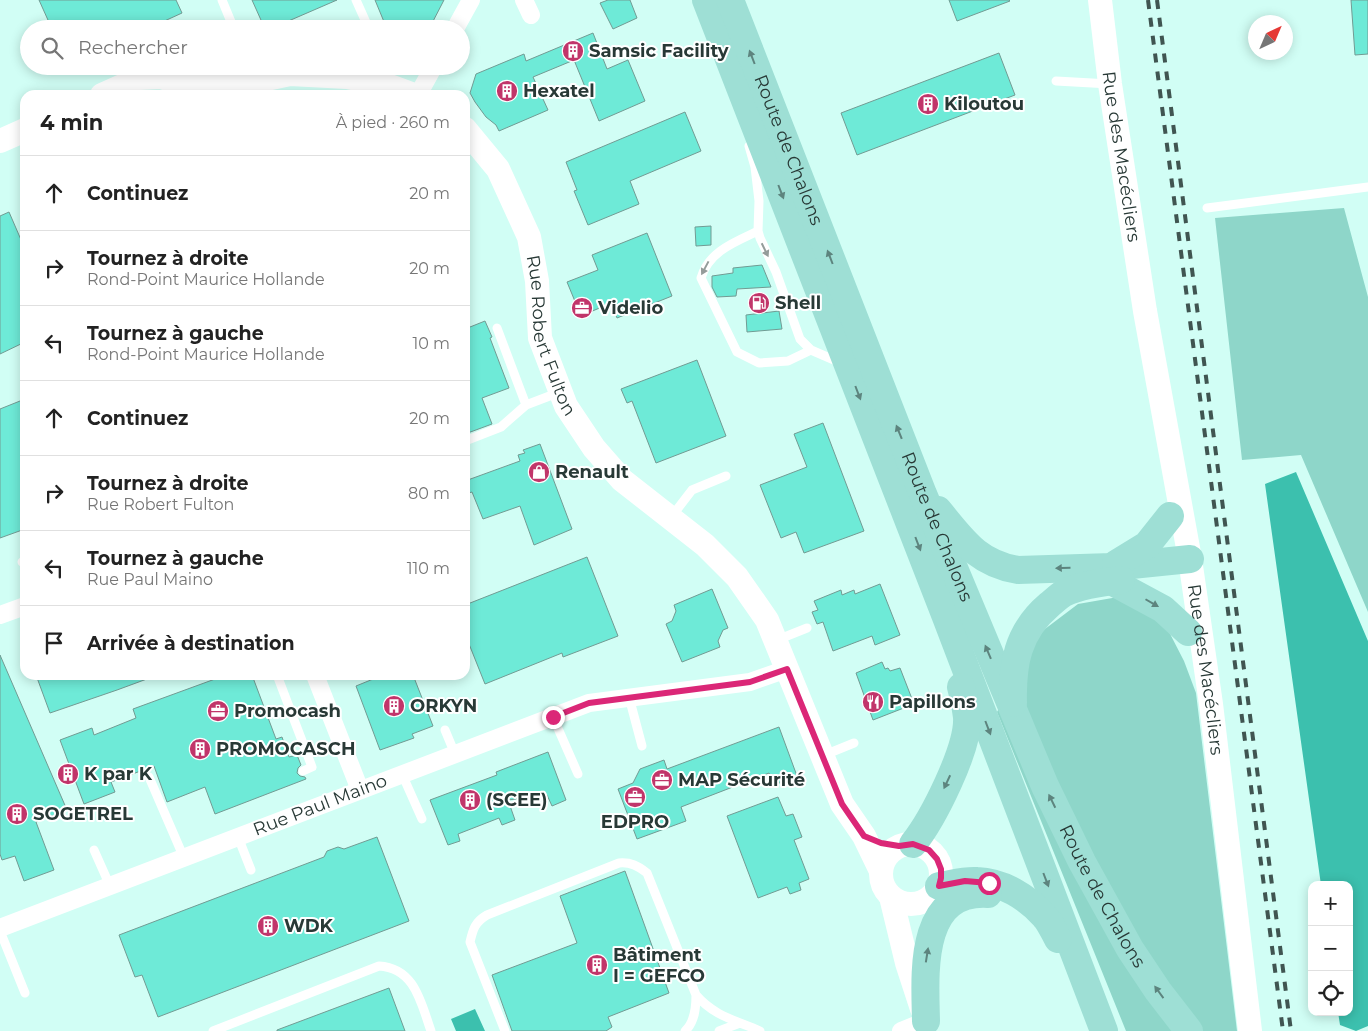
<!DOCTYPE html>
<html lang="fr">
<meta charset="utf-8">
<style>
body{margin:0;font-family:Montserrat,sans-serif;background:#f6f6f6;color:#222}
.controls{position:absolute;right:15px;bottom:15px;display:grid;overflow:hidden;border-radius:10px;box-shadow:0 2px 12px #0003}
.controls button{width:45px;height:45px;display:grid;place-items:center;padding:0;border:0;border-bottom:1px solid #e0e0e0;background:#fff;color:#222;font:25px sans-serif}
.compass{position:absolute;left:1248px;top:15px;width:45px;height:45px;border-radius:50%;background:#fff;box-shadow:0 2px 12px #0003;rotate:44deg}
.stop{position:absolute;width:15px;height:15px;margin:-11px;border:4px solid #db2777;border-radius:50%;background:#fff}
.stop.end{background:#db2777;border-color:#fff;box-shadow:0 1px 5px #0008}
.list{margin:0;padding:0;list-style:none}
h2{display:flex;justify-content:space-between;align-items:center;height:65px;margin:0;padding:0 20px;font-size:21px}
h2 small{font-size:16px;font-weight:400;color:#767676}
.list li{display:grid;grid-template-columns:32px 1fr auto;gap:15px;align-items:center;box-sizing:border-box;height:75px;padding:0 20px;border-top:1px solid #e0e0e0}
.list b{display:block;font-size:19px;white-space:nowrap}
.list p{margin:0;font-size:16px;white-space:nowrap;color:#767676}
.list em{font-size:16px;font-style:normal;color:#767676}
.icon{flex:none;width:28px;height:28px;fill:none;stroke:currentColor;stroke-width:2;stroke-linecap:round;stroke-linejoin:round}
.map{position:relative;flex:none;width:1368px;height:1031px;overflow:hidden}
.search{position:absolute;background:#fff;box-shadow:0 2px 12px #0003;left:20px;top:20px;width:450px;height:55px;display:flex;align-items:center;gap:12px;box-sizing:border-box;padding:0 18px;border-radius:28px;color:#767676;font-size:19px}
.panel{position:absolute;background:#fff;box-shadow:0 2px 12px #0003;left:20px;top:90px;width:450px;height:590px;border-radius:15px}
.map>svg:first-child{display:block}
.green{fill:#8ed6c9}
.water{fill:#3cc0ae}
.building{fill:#6eead7;stroke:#729b93}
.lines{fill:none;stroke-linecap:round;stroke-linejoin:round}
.lane{stroke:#fff;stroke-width:9}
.street{stroke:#fff;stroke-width:18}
.secondary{stroke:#fff;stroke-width:24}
.primary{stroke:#9edfd5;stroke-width:28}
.rail{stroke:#405551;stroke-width:4;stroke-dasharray:9 9;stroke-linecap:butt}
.oneway{fill:#5d847e}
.oneway2{fill:#949c9a}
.route{stroke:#db2777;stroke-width:6}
.labels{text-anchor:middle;stroke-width:4;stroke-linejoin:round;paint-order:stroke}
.poi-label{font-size:18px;font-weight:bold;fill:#283936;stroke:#fff;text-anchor:start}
.street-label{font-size:18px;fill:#283936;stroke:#fff}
</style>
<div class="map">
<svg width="1368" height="1031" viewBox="0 0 1368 1031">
<rect width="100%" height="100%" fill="#d1fef5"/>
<path class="green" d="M1344,208L1368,297V612L1301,455L1242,460L1215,218Z
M1118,597L1166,626L1184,661L1196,693L1237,1031H1126L997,712L1041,632L1078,604Z"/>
<path class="water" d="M1296,472L1368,641V1026L1356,1031L1340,1025L1338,1012H1349V885H1321L1265,484Z
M475,1009L485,1031H456L451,1019Z"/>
<path class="building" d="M39,0H176L182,13L147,29H52Z
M252,0H337L270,29H265Z
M375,0H444L429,29H387Z
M608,0H630L637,18L613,29L600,3Z
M949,0H1009L1010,1L957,21Z
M1351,0H1368V54L1355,55Z
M593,33L607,69L628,60L645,101L599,121L574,60L533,77L548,110L499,131L496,125L486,117L475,102L470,93L476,74L524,54L526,61Z
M999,53L1015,95L857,155L841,113Z
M685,112L701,151L630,181L639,204L588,225L574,191L577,190L566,162Z
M9,212L25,249V342L0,354V216Z
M711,226V245L696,246L695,227Z
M647,233L672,296L617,318L611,303L581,316L567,282L598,270L592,255Z
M762,265L771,287L737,289L736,296L717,297L712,287V276L733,273V268Z
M779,311L782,329L747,332L746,315Z
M485,321L492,337L490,338L509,388L482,398L492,424L465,434V329Z
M697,360L726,436L656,463L632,401L627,403L621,389Z
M25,399V529L0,538V409Z
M823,423L864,531L804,553L796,532L781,538L760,485L807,467L794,434Z
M540,444L572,529L534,545L520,506L483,519L472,492L465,494V481L520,461L518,455L525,453L523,450Z
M587,557L618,636L563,657L562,653L485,684L465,634V605Z
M880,584L900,635L875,645L872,636L833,651L823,622L817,624L812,612L818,610L814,601L841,590L842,595L854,590L855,594Z
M712,589L728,628L723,630L718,641L720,647L682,662L666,624L672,621L676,611L674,605Z
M0,655L67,810L36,822L54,870L24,881L15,856L2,860L0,854Z
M882,662L885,669L888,668L890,671L900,668L914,704L873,720L856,673Z
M36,675H155V676L117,690L50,713Z
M226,675H252L276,739L282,737L289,757L297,755L301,765L298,768L297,773L300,776L305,777L306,779L215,814L205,787L167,802L154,766L111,782L115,792L84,804L60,740L92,728L94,735L136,718L133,709Z
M383,675H413L433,726L412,734L414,738L380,750L356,686Z
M779,727L797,776L774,785L769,773L681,807L686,821L637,839L618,789L633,783L640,769L664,760L667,769Z
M548,752L566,800L552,806L547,795L508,800L515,820L502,825L499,818L458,834L460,841L448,845L430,800L497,775L496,772Z
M778,797L786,816L793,814L802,837L794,840L809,879L799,883L801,890L790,894L787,887L758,898L727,816Z
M377,837L409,921L158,1017L142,975L135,977L119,935L324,857L327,851L338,847L344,849Z
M625,871L669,993L608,1017L612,1027L606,1031H512L492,975L577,943L560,896Z
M389,988L405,1031H277V1030Z"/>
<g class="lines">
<path class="lane" d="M222,0L234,29
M356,0L369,29
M385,66L387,85
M1056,81L1110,84
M197,82L212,66
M749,146L755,167L759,201L758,231L760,238L776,272L800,339L811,350L841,363
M1207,208L1368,187
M758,231C735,242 709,251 701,278L737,352L759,363L788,361L811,350
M497,328L526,405
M465,441L501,427L526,405L560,392
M672,516L692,490L726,476
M22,562L25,560
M777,640L807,628
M277,675L312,767L303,771
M629,697L642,746
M553,717L578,774
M445,730L455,754
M822,756L854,743
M402,774L422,819
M149,777L184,858
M238,837L251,870
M94,850L110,886
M0,931L25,993
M213,1031L379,966C415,968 421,1003 431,1031
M505,1031L470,942C473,929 475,922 487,915L619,863C631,862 638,866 647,873L696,995C714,1016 735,1020 760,1031
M685,1031C695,1022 696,1007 696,995
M719,1031L740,1023"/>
<path class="street" d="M524,0L531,15
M455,29L471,0
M418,95L434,66
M0,615L25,606
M315,675L360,790
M0,928L589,703L750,682L787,669
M901,1031L926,1021"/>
<g class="secondary">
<path id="s1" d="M1100,0L1110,84L1145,311L1190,559L1211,704L1250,1031"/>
<path d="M102,95L140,78L161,77L193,87L239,85L290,74L347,77L387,85L414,95"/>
<path id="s2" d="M465,129L498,169L529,237L537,281L540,338L566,406L594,448L622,480L705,545L737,577L767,620L842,804L864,836L880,869"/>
<path d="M0,141L25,130"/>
<circle cx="911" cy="874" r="30"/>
<path d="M891,897L907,963L922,1009"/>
</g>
<g class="primary">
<path d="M706,0L946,617L1104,1031"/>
<path id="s3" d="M730,0L923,494L1045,786L1082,862L1130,949L1158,991L1189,1031"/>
<path d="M938,510C963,540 977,563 1018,570L1112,567L1190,559"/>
<path d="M1116,564L1147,545L1170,516"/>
<path d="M1111,581L1163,609L1188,632"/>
<path d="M1013,703C1012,665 1017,632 1049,605C1054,601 1059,596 1064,593C1081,585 1102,582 1121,580"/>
<path d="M913,844C933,819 969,748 967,717C966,707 964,697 961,687"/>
<path d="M939,886C952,884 964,880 977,881C1003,882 1027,897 1044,916C1050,922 1054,932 1058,939"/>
<path d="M926,1021C925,974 918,890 988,894"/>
</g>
<path class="rail" d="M1148,0L1283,1031
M1157,0L1291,1031"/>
</g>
<defs><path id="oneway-solid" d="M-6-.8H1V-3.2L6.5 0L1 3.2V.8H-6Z" transform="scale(1.25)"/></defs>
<g class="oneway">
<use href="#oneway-solid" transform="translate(752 57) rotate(-111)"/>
<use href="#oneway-solid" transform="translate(781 192) rotate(69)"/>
<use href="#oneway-solid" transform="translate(830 257) rotate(-111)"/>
<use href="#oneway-solid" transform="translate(858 393) rotate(69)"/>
<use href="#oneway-solid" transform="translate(899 432) rotate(-112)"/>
<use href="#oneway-solid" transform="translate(918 544) rotate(69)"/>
<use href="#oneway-solid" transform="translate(1063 568) rotate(178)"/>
<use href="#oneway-solid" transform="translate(1152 603) rotate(30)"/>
<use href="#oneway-solid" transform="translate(988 652) rotate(-113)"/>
<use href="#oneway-solid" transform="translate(988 728) rotate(69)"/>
<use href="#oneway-solid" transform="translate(947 782) rotate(115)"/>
<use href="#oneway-solid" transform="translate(1052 801) rotate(-116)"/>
<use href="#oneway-solid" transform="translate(1046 880) rotate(69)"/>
<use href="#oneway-solid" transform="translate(927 955) rotate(-81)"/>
<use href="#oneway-solid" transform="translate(1159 992) rotate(-126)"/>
</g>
<g class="oneway2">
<use href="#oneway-solid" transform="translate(765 250) rotate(64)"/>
<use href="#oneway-solid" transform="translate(705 268) rotate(118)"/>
</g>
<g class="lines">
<path class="route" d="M553,717L589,703L750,682L787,669L842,804L864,836L881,843L899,846L913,844L929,850L937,859L941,869V878L939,886L965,881L989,883"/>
</g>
<defs>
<g id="building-disc" transform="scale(1.125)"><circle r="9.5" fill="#c1356a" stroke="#fff"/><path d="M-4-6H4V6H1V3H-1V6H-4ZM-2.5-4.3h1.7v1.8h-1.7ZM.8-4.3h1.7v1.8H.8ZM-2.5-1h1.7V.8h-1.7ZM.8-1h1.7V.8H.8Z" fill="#fff"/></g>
<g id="fuel-disc" transform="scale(1.125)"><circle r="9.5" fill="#c1356a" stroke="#fff"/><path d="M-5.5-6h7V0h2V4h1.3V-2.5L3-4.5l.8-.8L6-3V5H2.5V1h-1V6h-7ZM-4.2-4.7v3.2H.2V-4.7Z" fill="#fff"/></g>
<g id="office-disc" transform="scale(1.125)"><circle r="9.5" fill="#c1356a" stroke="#fff"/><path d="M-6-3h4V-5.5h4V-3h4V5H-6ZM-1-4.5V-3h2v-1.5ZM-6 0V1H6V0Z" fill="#fff"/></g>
<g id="shop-disc" transform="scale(1.125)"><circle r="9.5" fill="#c1356a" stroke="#fff"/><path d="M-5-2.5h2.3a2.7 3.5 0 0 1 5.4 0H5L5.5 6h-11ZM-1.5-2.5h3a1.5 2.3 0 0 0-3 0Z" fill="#fff"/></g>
<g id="restaurant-disc" transform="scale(1.125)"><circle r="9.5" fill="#c1356a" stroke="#fff"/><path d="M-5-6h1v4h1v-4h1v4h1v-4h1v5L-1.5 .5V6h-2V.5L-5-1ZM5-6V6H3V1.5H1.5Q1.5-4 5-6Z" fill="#fff"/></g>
</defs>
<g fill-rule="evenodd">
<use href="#building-disc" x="573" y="51"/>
<use href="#building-disc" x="507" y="91"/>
<use href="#building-disc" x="928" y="104"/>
<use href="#fuel-disc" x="759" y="303"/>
<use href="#office-disc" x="582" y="308"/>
<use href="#shop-disc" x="539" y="472"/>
<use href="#restaurant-disc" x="873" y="702"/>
<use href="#building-disc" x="394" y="706"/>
<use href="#office-disc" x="218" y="711"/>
<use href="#building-disc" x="200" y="749"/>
<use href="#building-disc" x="68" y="774"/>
<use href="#office-disc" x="662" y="780"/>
<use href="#office-disc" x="635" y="797"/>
<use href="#building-disc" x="470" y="800"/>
<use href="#building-disc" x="17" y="814"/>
<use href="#building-disc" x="268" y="926"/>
<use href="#building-disc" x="597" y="965"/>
</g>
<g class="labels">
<g class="poi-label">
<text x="589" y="57">Samsic Facility</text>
<text x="523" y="97">Hexatel</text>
<text x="944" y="110">Kiloutou</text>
<text x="775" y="309">Shell</text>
<text x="598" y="314">Videlio</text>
<text x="555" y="478">Renault</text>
<text x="889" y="708">Papillons</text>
<text x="410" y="712">ORKYN</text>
<text x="234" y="717">Promocash</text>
<text x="216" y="755">PROMOCASCH</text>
<text x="84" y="780">K par K</text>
<text x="678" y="786">MAP Sécurité</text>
<text x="486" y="806">(SCEE)</text>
<text x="33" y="820">SOGETREL</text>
<text x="635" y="828" text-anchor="middle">EDPRO</text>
<text x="284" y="932">WDK</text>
<text x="613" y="961">Bâtiment<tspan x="613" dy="21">I = GEFCO</tspan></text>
</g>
<g class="street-label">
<text dy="6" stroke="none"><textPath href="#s3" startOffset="161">Route de Chalons</textPath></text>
<text dy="6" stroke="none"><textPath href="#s1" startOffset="158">Rue des Macécliers</textPath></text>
<text dy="6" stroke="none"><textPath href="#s2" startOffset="228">Rue Robert Fulton</textPath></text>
<text dy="6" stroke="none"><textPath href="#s3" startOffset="566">Route de Chalons</textPath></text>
<text dy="6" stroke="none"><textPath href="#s1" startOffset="678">Rue des Macécliers</textPath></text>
<text transform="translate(320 805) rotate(-21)" y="6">Rue Paul Maino</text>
<text dy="6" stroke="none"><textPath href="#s3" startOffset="971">Route de Chalons</textPath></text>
</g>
</g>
</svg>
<div class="controls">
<button>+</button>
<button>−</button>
<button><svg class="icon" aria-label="locate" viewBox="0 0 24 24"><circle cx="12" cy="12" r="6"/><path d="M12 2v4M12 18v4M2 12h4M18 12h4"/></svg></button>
</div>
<svg class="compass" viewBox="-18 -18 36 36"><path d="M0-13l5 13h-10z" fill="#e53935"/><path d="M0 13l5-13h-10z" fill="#767676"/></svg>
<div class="stop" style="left:989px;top:883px"></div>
<div class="stop end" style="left:553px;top:717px"></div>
<div class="search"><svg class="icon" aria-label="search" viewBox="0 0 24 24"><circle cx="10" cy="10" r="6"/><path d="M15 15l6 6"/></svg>Rechercher</div>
<section class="panel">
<h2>4 min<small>À pied · 260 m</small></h2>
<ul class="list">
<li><svg class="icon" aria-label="ahead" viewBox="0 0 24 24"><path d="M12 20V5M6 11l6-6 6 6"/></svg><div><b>Continuez</b></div><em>20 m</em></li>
<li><svg class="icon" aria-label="right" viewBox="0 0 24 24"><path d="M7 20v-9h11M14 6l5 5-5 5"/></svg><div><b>Tournez à droite</b><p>Rond-Point Maurice Hollande</p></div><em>20 m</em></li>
<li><svg class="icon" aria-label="left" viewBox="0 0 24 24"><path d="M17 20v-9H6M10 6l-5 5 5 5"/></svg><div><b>Tournez à gauche</b><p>Rond-Point Maurice Hollande</p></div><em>10 m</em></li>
<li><svg class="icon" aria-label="ahead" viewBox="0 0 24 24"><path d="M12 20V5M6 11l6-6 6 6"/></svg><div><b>Continuez</b></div><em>20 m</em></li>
<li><svg class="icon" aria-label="right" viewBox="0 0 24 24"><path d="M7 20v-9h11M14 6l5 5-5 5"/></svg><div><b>Tournez à droite</b><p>Rue Robert Fulton</p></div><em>80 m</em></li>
<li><svg class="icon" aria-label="left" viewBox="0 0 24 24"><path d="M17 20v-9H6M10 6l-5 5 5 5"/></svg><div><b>Tournez à gauche</b><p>Rue Paul Maino</p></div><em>110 m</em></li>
<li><svg class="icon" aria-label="arrive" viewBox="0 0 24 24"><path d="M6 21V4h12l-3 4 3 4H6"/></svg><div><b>Arrivée à destination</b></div></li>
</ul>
</section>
</div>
